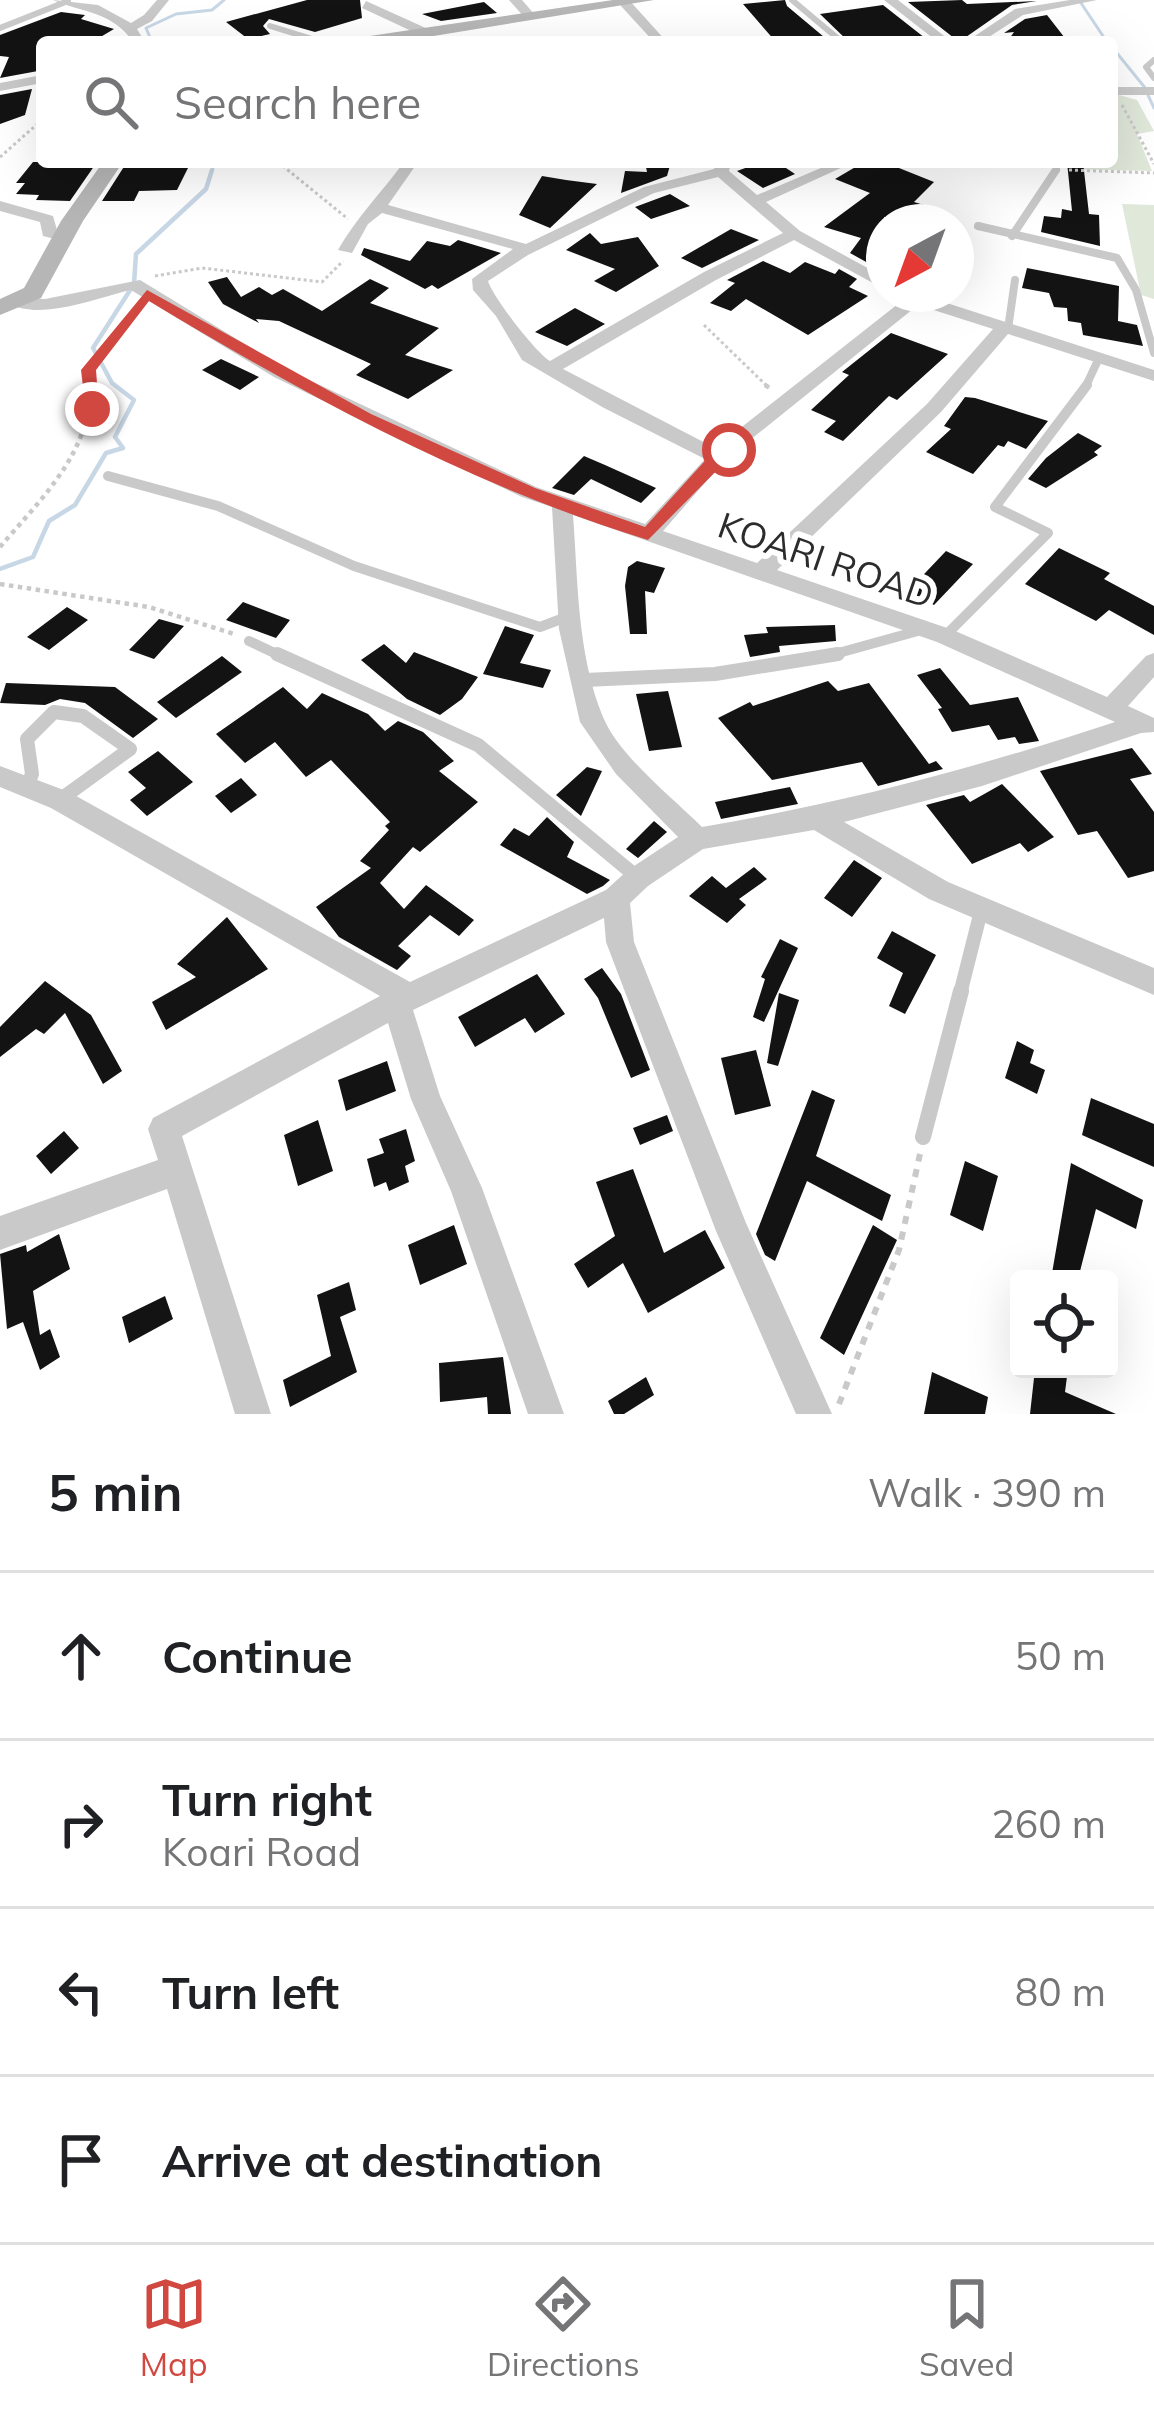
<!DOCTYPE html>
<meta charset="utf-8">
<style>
body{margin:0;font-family:Mulish,sans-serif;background:#f2f2f2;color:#202124}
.controls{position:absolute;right:36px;bottom:36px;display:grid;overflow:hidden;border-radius:12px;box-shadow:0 12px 48px #0002}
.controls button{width:108px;height:108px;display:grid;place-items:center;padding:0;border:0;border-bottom:3px solid #e0e0e0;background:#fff;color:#202124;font:60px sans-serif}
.compass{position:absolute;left:866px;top:204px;width:108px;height:108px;border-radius:50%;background:#fff;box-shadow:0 12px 48px #0002;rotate:221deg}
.stop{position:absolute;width:36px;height:36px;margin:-27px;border:9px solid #d14840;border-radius:50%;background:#fff}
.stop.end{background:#d14840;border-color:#fff;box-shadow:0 3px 12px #0008}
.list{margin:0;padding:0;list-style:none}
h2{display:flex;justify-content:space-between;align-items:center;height:156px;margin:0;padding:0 48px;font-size:51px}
h2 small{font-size:39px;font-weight:400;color:#757577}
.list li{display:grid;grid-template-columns:78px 1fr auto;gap:36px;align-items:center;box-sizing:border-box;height:168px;padding:0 48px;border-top:3px solid #e0e0e0}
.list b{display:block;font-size:45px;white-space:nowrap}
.list p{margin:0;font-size:39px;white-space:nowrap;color:#757577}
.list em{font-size:39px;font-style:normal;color:#757577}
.icon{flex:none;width:66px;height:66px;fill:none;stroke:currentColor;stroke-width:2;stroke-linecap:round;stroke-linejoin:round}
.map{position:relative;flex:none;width:1154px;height:1414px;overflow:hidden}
.search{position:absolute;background:#fff;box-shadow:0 12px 48px #0002;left:36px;right:36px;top:36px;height:132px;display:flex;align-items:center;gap:30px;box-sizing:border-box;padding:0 42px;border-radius:12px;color:#757577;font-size:45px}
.sheet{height:828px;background:#fff}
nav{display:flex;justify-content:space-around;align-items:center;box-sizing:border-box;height:168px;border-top:3px solid #e0e0e0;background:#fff;font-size:33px;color:#757577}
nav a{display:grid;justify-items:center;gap:6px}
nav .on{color:#d14840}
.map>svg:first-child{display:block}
.green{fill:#e0e8da}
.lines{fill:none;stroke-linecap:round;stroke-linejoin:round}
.stream-far1{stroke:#c8d7e6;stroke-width:3}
.stream{stroke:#c8d7e6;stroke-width:4.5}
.building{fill:#131313}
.path-far2{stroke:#c9c9c9;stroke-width:3;stroke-dasharray:3 3;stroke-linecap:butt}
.path-far1{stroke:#c9c9c9;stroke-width:4.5;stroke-dasharray:4.5 4.5;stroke-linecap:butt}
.path{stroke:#c9c9c9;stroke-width:6;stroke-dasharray:8 8;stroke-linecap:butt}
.lane-far4{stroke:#c9c9c9;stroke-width:6}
.lane-far3{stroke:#c9c9c9;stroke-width:8}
.lane-far2{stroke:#c9c9c9;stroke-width:10}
.lane-far1{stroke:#c9c9c9;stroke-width:14}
.lane{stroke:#c9c9c9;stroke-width:16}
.street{fill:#c9c9c9;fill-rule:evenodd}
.secondary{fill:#b6b6b6;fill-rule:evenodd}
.route{fill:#d14840}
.labels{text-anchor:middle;stroke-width:12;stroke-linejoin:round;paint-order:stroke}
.street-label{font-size:36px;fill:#2c2c2c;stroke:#fff}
</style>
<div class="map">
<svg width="1154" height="1414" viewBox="0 0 1154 1414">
<rect width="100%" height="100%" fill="#fff"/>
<path class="green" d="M1112,93L1137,100L1154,131L1137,134L1152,171L1071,169L1044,162H1112Z
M1122,204L1154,205V299L1141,295Z"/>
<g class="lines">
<path class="stream-far1" d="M1081,3L1107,42
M152,42L146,28L176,14L212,10L224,0
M1112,47L1146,89
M1148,95L1154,108
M211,173L215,162"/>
<path class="stream" d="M0,569L33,557L49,521L75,505L106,453L123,448L115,437L134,400L112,383L93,348L134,284L136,254L206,189L212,170"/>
</g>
<path class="building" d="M307,0H360L362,18L315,32L269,19L263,26L270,34L248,39L226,22Z
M785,0L787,6L830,42H776L743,4Z
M962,0L967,4L1037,1L1012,5L966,37L954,38L908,2Z
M484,2L497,13L441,21L422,14Z
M883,5L925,38L849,42L820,14Z
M61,12L85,15L81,19L114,29L92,42L62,36L46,39L38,71L0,78L9,57L0,56V35Z
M1047,15L1068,42H1007L1014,32L1004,33L1025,19Z
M32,89L25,115L0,124V95Z
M33,162H97L70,201L36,200L39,195L16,194L25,183H16Z
M127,162H191L177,190L139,191L134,201H102Z
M645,162H671L667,176L621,193L625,171L647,172Z
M762,162H777L795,174L763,188L737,171Z
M864,162H884L934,182L914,202L924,205L916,222L884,217V241L868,263L850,253L861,238L824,227L870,193L835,179Z
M1067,162H1083L1089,214L1099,215L1100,246L1041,232L1044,216L1061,218L1062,209L1072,211Z
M542,176L566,180L597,184L550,228L519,215Z
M670,194L690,206L651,219L635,207Z
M731,229L759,240L702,268L681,258Z
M590,233L601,244L638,237L659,266L616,292L594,281L615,269L566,250Z
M458,240L501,253L438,289L432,285L425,289L361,255L364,248L410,261L427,241L450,246Z
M763,261L790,273L805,262L835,274L839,269L857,279L849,287L868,296L808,335L746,299L731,311L710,303L735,283L727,280Z
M1027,268L1119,286L1118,321L1137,325L1143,346L1083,335L1081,323L1068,321L1067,308L1054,307L1049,293L1022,288Z
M227,277L241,297L259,287L272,295L283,289L322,311L370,279L389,288L370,303L439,328L405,355L453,370L408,399L356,375L371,364L279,321L256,319L259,323L223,304L208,282Z
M575,308L605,324L567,346L535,332Z
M891,333L948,354L897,400L889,396L843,441L824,432L836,421L811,410L849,375L842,372Z
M221,359L259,377L240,390L202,370Z
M965,397L975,398L1048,421L1026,449L1008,441L1004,447L998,445L973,474L926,452L951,429L944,426Z
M1078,433L1102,446L1094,452L1098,455L1046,488L1028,479L1046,458Z
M584,456L605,465L656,488L641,503L591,479L574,495L552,488Z
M1059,548L1110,573L1104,579L1154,606V635L1109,610L1096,621L1025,584Z
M946,551L973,564L934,605L908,591Z
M637,561L665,568L654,593L645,591L647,634H630L625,586L628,567Z
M243,602L290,620L276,638L226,620Z
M67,607L88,620L49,650L27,637Z
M159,619L184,626L154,659L129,650Z
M835,625L836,641L779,646L780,652L750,657L744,635L768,633L766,627Z
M505,626L534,635L520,663L551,670L543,688L483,674Z
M384,644L406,663L414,652L478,677L462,699L440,715L407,699L361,660Z
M222,656L242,672L176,718L157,702Z
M940,668L970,705L1018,697L1039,741L1019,744L1015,737L998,740L989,725L952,732L938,709L942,708L917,675Z
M828,681L838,691L869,683L929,764L936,761L943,769L878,786L862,762L772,780L718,718L750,702L753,706Z
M6,683L115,687L158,719L133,738L85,703L60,699L45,705L0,703Z
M283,687L307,709L322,693L368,714L385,731L398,721L423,732L454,761L439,771L478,802L420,852L413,847L380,883L404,909L426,885L474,920L459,936L430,915L398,946L411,956L397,970L339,937L316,907L371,868L360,861L389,830L385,826L390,822L331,760L306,777L275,742L245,763L216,734Z
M668,691L682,747L649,751L636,694Z
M1132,748L1152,774L1130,779L1154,812V871L1128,878L1097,831L1078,835L1040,771Z
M158,751L193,782L147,816L130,800L146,788L128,772Z
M587,767L602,771L581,816L556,795Z
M241,778L257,795L231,813L215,796Z
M1002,784L1054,837L1028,852L1020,843L972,864L926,805L964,795L970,802Z
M790,787L798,804L721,819L715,802Z
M547,817L574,842L567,857L610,880L603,886L587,894L500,845L514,828L529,836Z
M654,821L667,832L638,858L626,849Z
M854,860L882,878L852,917L824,898Z
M754,867L767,879L739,899L746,905L727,923L689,896L712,876L726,888Z
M227,917L268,969L166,1030L152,1002L196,977L177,964Z
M892,931L936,955L905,1014L889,1006L903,973L877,958Z
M780,939L798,948L764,1022L753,1017L765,979L761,977Z
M602,968L621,994L650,1070L631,1078L598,998L584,979Z
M537,974L565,1014L535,1033L525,1018L475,1047L458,1017Z
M45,981L91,1015L122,1071L103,1084L65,1013L44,1034L36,1029L0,1057V1027Z
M779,993L799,1000L778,1066L767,1063Z
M1017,1041L1034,1050L1030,1063L1045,1070L1037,1094L1005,1078Z
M756,1050L771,1106L735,1115L721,1058Z
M387,1061L396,1091L346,1111L338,1080Z
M812,1090L835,1100L816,1156L891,1195L882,1221L807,1181L775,1261L765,1255L756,1234Z
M1091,1098L1154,1124V1167L1082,1135Z
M667,1115L673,1131L640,1145L633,1128Z
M318,1120L333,1171L298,1186L284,1135Z
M406,1129L415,1161L405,1166L409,1182L389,1191L386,1182L374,1187L367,1159L384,1153L379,1139Z
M64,1131L79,1148L51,1174L36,1156Z
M965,1161L998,1176L983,1231L950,1215Z
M1071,1163L1143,1200L1136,1229L1096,1209L1078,1279H1051Z
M633,1169L664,1253L705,1230L725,1268L648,1313L623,1263L588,1288L574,1264L615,1236L596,1182Z
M454,1225L467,1264L420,1285L408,1245Z
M873,1225L897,1240L844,1355L820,1338Z
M59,1234L70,1269L33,1291L40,1335L50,1329L60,1357L40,1370L23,1322L7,1329L0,1254L26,1245L27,1252Z
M349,1282L356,1310L340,1317L357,1372L290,1407L283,1380L331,1356L317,1295Z
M165,1296L173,1319L129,1343L122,1317Z
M503,1357L511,1414H488L487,1397L440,1402L439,1363Z
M1035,1369H1068L1065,1392L1116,1414H1030Z
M932,1372L988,1397L985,1414H924Z
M646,1377L654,1395L624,1414H614L608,1401Z"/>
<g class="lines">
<path class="path-far2" d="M1122,105L1154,164
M0,157L42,120
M278,162L348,219
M1069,170L1154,173
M155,276L202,268L322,282L343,261
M704,325L769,388
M89,388L88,369L138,307"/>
<path class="path-far1" d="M765,385L770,388
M0,547C39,501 94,450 89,385
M0,584L149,607L234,634"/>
<path class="path" d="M839,1404L899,1250L920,1154"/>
<path class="lane-far4" d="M792,0L842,42
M270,26L322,42
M0,28L68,1
M1154,60L1146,67L1154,78
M1054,173L1057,168"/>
<path class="lane-far3" d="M978,226L1117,258L1136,290L1154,353
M1012,236L1056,170
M1008,329L1015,280
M1085,388L1099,358"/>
<path class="lane-far2" d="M108,476L218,506L354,566L540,627L569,616
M945,636L1048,533L995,507L1087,385
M249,641L283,657
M824,657L925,629"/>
<path class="lane-far1" d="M277,654L478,745L637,877
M585,680L715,674L838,654
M27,787L32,774L27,739L54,712L83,716L130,749L61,799
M960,994L981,911"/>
<path class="lane" d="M923,1137L961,991"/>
<path class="street" d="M53,0L98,5L131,23L144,15L157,0H169L152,21L137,29L145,42H133C112,11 83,13 53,0Z
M509,0H522L535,15L525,18Z
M621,0H629L667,42H654L621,6Z
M884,0H898L952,42H938Z
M1070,0H1097L1023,15L981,42H966L1015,9Z
M366,1L428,29L430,32L420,35L362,8Z
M42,75V83L0,91V83Z
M1113,87H1154V95H1113Z
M404,162H418L388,205L526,244L644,187L714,169L717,162H731L729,171L757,195L835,162H854L766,202L800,231L884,277V289L794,240L716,280L563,369L715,448L903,300L894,294H919L1154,370V381L1008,334L941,412L777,570L953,630L1107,697L1146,656L1154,653V677L1128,706L1154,718V732L1141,733L982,786L844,822L948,882L1154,968V995L929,899L814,830L703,849L648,886L630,903L634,942L746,1223L832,1414H796L716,1231L606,942L604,918L413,1010L440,1096L482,1188L564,1414H528L451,1191L411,1099L388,1023L182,1136L271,1414H235L167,1189L0,1250V1216L158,1160L148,1129L153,1118L380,996L51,808L0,787V766L69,792L410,982L606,890L628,870L678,837L616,774L580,722L559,629L552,507L522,497L274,377L131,290C99,297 39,322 9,303L18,298L45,299L140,280L286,369L536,487L645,524L705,459L604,408L522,360L496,316L473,290L472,279L513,249L382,213L368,224L352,253L338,250C356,218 382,192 404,162ZM718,177L783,233L704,272L550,361C536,353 492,296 488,281L528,255L654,193ZM918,305L993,329L927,404L757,563L663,531L724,461ZM573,515L937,642L1115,722C979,767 844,803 702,827C672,797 619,756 603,717C577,654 578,581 573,515Z
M0,201L53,216L57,230L71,236L63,241L43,236L40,222L0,211Z"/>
<path class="secondary" d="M613,0H654L397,42H354L363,37Z
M103,162H123L83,221L41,298L0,315V299L24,288L61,221Z"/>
</g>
<path class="route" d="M147,290L371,414L535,488L645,527L712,453L729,445L737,450L648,540C471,486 307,396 149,301L96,370L99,409L86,412L81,370Z"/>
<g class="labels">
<g class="street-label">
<text transform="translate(826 560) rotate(19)" y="13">KOARI ROAD</text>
</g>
</g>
</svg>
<div class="controls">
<button><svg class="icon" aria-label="locate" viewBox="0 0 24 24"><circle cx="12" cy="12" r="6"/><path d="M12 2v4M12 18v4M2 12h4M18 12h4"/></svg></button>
</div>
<svg class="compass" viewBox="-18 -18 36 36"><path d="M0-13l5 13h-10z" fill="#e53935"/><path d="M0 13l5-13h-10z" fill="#757577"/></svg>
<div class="stop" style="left:729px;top:450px"></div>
<div class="stop end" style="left:92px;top:409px"></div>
<div class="search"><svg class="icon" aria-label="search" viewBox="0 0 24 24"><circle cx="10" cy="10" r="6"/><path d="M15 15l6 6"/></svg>Search here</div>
</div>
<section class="sheet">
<h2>5 min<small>Walk · 390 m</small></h2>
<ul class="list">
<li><svg class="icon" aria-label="ahead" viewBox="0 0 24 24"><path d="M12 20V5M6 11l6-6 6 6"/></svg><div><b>Continue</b></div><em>50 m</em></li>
<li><svg class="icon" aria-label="right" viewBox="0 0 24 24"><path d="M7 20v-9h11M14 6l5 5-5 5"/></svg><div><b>Turn right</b><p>Koari Road</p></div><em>260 m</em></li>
<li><svg class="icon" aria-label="left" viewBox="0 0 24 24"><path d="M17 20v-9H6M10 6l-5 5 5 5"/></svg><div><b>Turn left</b></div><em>80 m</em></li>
<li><svg class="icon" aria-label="arrive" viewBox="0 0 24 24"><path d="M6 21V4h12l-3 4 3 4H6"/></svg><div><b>Arrive at destination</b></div></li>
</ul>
</section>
<nav>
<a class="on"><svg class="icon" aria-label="map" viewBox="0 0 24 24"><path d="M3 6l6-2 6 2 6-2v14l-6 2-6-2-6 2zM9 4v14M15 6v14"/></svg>Map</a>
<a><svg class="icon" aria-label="directions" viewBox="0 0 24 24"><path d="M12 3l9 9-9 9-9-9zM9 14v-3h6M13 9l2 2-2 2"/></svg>Directions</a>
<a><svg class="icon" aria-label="saved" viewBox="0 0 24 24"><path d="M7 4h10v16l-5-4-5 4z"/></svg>Saved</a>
</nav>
